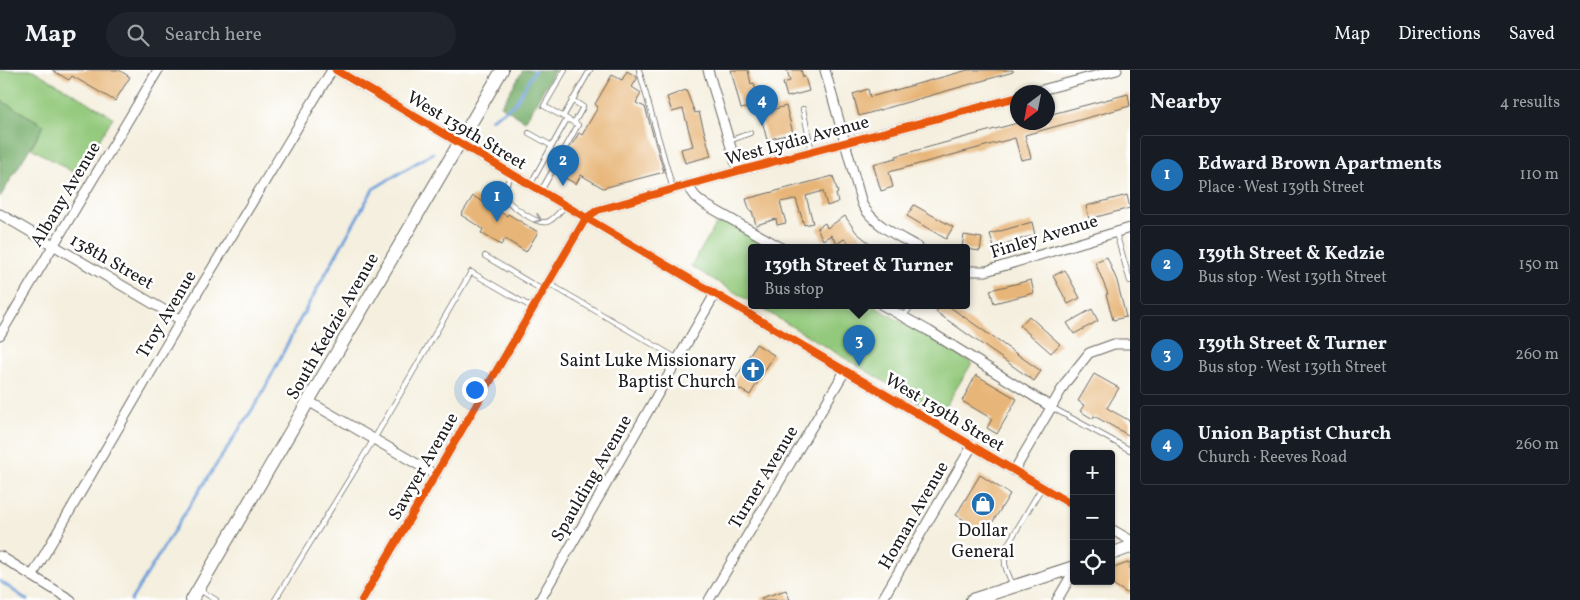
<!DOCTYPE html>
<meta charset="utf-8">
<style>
body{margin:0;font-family:Vollkorn,serif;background:#20242c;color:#f1f3f6}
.controls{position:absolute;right:15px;bottom:15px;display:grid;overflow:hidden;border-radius:5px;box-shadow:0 1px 4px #0004}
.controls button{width:45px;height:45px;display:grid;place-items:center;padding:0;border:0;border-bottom:1px solid #363941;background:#171b24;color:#f1f3f6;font:25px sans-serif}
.compass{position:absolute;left:1010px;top:15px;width:45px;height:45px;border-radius:50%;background:#171b24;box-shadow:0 1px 4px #0004;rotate:212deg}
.you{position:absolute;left:474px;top:319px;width:18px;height:18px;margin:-12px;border:4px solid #fff;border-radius:50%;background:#1a73e8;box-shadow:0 0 0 8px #1a73e833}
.badge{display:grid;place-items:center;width:32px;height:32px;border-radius:50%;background:#1f6fb2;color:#fff;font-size:16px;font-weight:700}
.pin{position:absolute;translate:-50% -41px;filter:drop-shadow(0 1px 2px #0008)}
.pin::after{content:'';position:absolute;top:26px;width:18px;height:15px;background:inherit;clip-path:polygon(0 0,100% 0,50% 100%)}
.popup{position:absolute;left:748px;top:174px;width:222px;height:65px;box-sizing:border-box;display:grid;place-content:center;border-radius:5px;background:#171b24;filter:drop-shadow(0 1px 4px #0005);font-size:16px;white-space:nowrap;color:#9ea1a6}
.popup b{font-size:19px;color:#f1f3f6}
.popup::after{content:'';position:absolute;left:50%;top:100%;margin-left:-10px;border:10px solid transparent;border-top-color:#171b24}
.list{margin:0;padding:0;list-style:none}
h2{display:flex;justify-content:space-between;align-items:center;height:65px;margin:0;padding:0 20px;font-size:21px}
h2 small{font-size:16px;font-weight:400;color:#9ea1a6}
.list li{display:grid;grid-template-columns:32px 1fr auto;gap:15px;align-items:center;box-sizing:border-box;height:80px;margin:0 10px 10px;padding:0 10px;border:1px solid #363941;border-radius:5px}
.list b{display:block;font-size:19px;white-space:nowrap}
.list p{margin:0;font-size:16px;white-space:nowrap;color:#9ea1a6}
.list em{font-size:16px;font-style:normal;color:#9ea1a6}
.icon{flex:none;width:28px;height:28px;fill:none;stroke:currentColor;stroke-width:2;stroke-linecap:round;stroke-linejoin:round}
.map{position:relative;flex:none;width:1130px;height:530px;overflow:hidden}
header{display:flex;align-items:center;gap:30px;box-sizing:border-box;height:70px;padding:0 25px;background:#171b24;border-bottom:1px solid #363941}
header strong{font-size:24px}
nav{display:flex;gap:28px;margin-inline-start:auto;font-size:18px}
.search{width:350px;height:45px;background:#20242c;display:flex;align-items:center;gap:12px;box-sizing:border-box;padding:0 18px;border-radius:28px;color:#9ea1a6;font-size:19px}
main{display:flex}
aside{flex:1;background:#171b24}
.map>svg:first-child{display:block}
.green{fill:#93c97b;stroke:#58724c}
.forest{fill:#76ad6b;stroke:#496444}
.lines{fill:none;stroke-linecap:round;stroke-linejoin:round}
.stream{stroke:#6fa0d9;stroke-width:3}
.building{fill:#e7b577}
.lane-casing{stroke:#686660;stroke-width:6}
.street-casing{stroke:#686660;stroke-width:11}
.secondary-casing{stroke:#686660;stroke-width:14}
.lane{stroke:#fff;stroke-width:4.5}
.street{stroke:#fff;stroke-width:9}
.secondary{stroke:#fff;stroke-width:12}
.cycleway-casing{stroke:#fff;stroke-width:11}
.cycleway{stroke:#e8590c;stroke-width:8}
.oneway{stroke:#999}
.labels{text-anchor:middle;stroke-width:5;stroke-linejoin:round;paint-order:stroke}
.street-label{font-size:18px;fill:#1c1c1c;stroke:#fff}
.poi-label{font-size:18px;fill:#1c1c1c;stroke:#fff;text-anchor:end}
</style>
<header>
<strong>Map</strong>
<div class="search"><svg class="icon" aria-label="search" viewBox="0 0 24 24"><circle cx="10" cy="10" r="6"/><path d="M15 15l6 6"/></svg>Search here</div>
<nav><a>Map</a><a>Directions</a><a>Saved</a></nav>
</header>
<main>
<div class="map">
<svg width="1130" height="530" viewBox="0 0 1130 530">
<rect width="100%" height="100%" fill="#fff"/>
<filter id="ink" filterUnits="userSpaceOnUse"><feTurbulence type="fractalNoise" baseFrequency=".02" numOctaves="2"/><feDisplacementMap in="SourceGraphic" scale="10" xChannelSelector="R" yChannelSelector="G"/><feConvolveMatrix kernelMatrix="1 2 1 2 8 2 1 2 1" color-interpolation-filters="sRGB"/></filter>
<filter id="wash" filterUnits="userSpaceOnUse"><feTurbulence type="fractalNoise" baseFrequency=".0096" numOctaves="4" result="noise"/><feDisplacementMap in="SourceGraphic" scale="20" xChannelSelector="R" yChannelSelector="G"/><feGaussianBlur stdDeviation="1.12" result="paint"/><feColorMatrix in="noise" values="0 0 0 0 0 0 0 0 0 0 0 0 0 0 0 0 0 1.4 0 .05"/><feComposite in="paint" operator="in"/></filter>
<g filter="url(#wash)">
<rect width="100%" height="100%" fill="#f4efde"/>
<path class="green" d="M0,0H33L113,47L78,105L31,78L44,55L0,30Z
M720,148L771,177H752L751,232L691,196Z
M756,235H872L972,293L940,345Z"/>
<path class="forest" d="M523,0H555L525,51L501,36Z
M0,30L44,55L0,127Z"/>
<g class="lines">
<path class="stream" d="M491,49L514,35L535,0
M0,511L27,530
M131,530L188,438L261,326L297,255L373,119L433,83"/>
</g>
<g id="blocks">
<path class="building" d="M52,0H119L130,7L115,31L72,6L69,10Z
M731,0H748L751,14L754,13L759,35L741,39Z
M787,0H801L803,7H805L809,21L787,27L783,13L790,11Z
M968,0H1013V2L859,46L853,24L868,19L870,27Z
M627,1L637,7V9L632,17L641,23L636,33L645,37L664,102L603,118L581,105L576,114L565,108L571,99L561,93L579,63L582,65L598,37L595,34L612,5L622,10Z
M686,20L695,43L699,42L711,86L685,93L681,79L693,76L683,39L672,42L667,27Z
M1128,24L1130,36L1025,65L1031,88L1021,90L1015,68L889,102L893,117L881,121L873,94L896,88V86L1021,52H1048V45Z
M786,36L793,63L767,70L760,43Z
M833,106L838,123L836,124L838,132L827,136L823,121L806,126L813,153L804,155L796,129L780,132L786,153L777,155L776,149L756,155L752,141H750L746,129Z
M1127,125L1130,138L1089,149L1086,136Z
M473,126L507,146L508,144L538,162L526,182L505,169L501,175L481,163L483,159L461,145Z
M914,135L953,157L946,169L907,146Z
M845,146L856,162L874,177H854L844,169L837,174L831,165L823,170L817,158L825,153L827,158Z
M1032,152L1035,165L994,177L990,164Z
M964,165L982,168L980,181L966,179V177H962Z
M1107,187L1117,211L1126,247L1113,250L1106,224H1108L1095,192Z
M1065,200L1080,228L1068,234L1053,206Z
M1031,210L1034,223L994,233L990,220Z
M941,235H947L1041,301L1034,311L936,242Z
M1092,239L1098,251L1074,264L1067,253Z
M1029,246L1060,274L1051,283L1020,256Z
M756,274L774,285L750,325L732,315Z
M1094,304L1119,318L1107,338L1130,351V366L1094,346L1093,349L1080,341L1084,335L1078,331Z
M976,305L1017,329L997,364L987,358L992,349L962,331Z
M980,405L1010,424L986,463L956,445Z
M1130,492V525L1111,513V499Z
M786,520L790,530H761V528Z"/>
</g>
</g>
<g filter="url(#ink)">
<use href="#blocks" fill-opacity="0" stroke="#686660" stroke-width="1"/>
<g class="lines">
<g class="lane-casing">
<path id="lane" d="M639,0L673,119
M572,30L583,37L574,53
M803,39L812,82
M563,47L590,0
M529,63L552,76
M729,71L750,63
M512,104L505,117L503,126C510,135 536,155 547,152C554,150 560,141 565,136
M530,115L567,49
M541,121L578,55L544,36L565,0
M1116,163L1130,211
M485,186L544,221
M548,213L678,289
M903,247L912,235
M1051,337L1130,380
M1013,515C1006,500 1002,493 1007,476L1042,417
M200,520L216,530
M275,530L374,369L471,202L533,238"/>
</g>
<g class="street-casing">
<path id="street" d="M336,0L1074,436
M708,0L738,101
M825,0L862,134C873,155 898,166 918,177
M1034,22L1117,0
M687,115L696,127L706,135L780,177
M0,144L181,250
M966,201H986L1130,158
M882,235L929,261L1051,337
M0,265L158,0
M308,331L436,405
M1014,401L1066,312L1089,283L1114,274H1130
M1111,459L1130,470
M0,486L71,530
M32,506L181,250L332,0
M362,530L586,148L598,140L738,101L1018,27
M540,530L715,224
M709,530L845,301
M882,530L972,376
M1057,530L1074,501"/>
</g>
<g class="secondary-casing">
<path id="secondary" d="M1111,484L1130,477
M192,530L502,0
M972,530L1074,497"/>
</g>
<use href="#lane" class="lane"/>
<use href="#street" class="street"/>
<use href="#secondary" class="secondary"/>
<g class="cycleway-casing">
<path id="cycleway" d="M336,0L1074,436
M362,530L586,148L598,140L738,101L1018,27"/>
</g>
<use href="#cycleway" class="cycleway"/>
</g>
<defs><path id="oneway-chevron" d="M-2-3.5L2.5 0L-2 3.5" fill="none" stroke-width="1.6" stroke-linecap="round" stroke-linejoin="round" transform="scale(1.25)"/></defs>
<use class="oneway" href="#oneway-chevron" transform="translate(538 149) rotate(21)"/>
</g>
<defs>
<g id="church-disc" transform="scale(1.25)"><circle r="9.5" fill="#1f6fb2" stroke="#fff"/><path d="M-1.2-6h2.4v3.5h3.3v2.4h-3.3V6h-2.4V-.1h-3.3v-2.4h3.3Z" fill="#fff"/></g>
<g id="shop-disc" transform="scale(1.25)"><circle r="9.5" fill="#1f6fb2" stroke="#fff"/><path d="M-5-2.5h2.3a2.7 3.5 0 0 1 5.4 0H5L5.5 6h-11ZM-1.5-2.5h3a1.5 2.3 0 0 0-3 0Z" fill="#fff"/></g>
</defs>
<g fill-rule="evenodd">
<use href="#church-disc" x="753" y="300"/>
<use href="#shop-disc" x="983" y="434"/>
</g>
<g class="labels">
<g class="street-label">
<text transform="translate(467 60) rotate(31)" y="6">West 139th Street</text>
<text transform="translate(797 70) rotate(-15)" y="6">West Lydia Avenue</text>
<text transform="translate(65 124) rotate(-59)" y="6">Albany Avenue</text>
<text transform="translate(1044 166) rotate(-17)" y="6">Finley Avenue</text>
<text transform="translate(112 191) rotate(30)" y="6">138th Street</text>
<text transform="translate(166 244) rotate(-59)" y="6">Troy Avenue</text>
<text transform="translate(332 256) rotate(-60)" y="6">South Kedzie Avenue</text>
<text transform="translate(945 342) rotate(31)" y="6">West 139th Street</text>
<text transform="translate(423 396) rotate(-60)" y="6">Sawyer Avenue</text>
<text transform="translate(763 407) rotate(-59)" y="6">Turner Avenue</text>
<text transform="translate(591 408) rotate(-60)" y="6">Spaulding Avenue</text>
<text transform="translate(913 445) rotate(-60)" y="6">Homan Avenue</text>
</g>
<g class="poi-label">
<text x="736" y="296">Saint Luke Missionary<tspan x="736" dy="21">Baptist Church</tspan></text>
<text x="983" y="466" text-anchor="middle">Dollar<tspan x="983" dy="21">General</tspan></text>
</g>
</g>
</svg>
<div class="controls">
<button>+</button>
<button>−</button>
<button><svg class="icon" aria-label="locate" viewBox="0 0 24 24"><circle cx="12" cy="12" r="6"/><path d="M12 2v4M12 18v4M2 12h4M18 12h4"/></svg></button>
</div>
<svg class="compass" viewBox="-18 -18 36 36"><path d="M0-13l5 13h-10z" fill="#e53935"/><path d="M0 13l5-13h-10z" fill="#9ea1a6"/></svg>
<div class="you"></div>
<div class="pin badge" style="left:497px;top:152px">1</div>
<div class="pin badge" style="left:563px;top:116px">2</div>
<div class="pin badge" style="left:859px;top:296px">3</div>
<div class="popup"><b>139th Street &amp; Turner</b>Bus stop</div>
<div class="pin badge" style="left:762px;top:56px">4</div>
</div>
<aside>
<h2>Nearby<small>4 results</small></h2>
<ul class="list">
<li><span class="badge">1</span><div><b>Edward Brown Apartments</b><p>Place · West 139th Street</p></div><em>110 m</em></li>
<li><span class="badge">2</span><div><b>139th Street &amp; Kedzie</b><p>Bus stop · West 139th Street</p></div><em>150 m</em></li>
<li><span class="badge">3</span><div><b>139th Street &amp; Turner</b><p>Bus stop · West 139th Street</p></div><em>260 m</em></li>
<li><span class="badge">4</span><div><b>Union Baptist Church</b><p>Church · Reeves Road</p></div><em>260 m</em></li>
</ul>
</aside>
</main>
